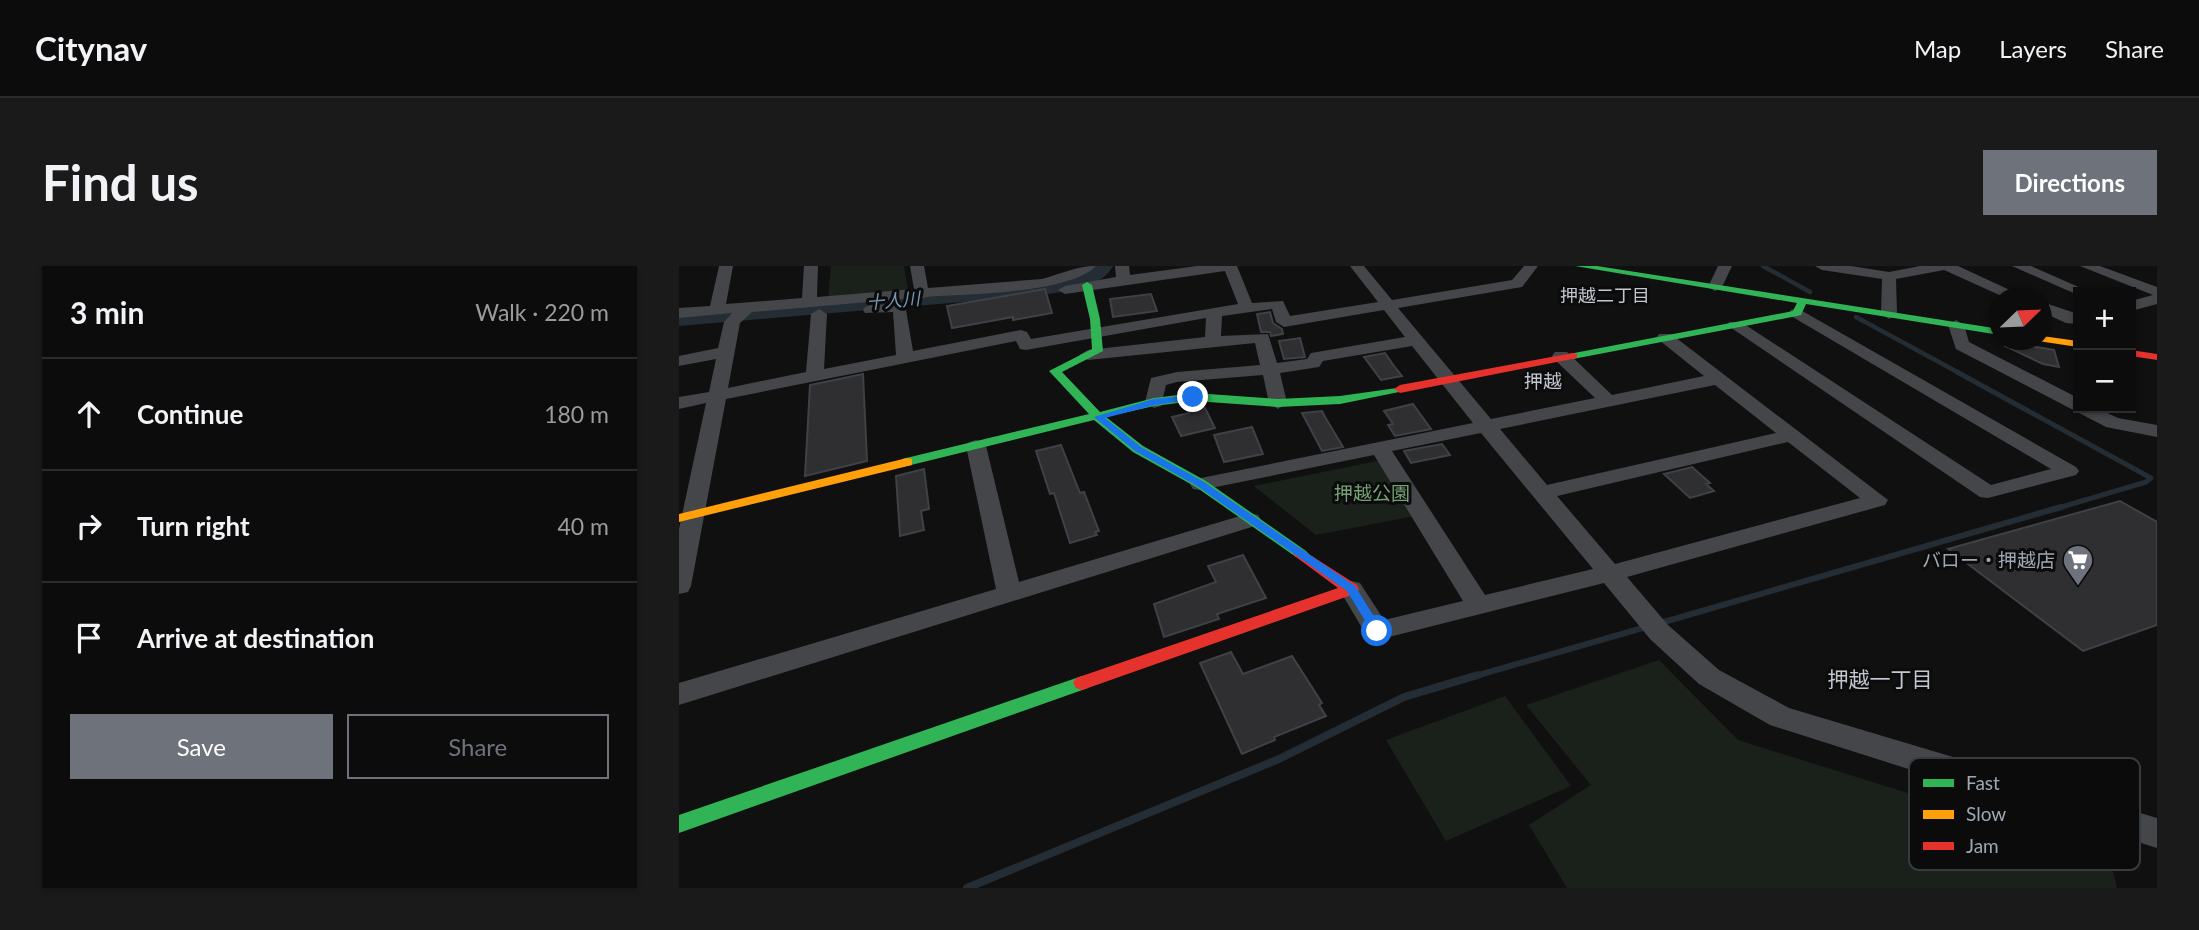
<!DOCTYPE html>
<meta charset="utf-8">
<style>
body{margin:0;font-family:Lato,"Noto Sans JP",sans-serif;background:#1a1a1b;color:#f1f3f6}
.controls{position:absolute;right:21px;top:21px;display:grid;overflow:hidden;border-radius:0px;box-shadow:0 2px 5px #0004}
.controls button{width:63px;height:63px;display:grid;place-items:center;padding:0;border:0;border-bottom:2px solid #2c2c2e;background:#0c0c0d;color:#f1f3f6;font:35px sans-serif}
.compass{position:absolute;left:1310px;top:21px;width:63px;height:63px;border-radius:50%;background:#0c0c0d;box-shadow:0 2px 5px #0004;rotate:67deg}
.stop{position:absolute;width:21px;height:21px;margin:-16px;border:5px solid #1a73e8;border-radius:50%;background:#fff}
.stop.end{background:#1a73e8;border-color:#fff;box-shadow:0 2px 7px #0008}
.list{margin:0;padding:0;list-style:none}
h2{display:flex;justify-content:space-between;align-items:center;height:91px;margin:0;padding:0 28px;font-size:30px}
h2 small{font-size:23px;font-weight:400;color:#9a9b9d}
.list li{display:grid;grid-template-columns:46px 1fr auto;gap:21px;align-items:center;box-sizing:border-box;height:112px;padding:0 28px;border-top:2px solid #2c2c2e}
.list b{display:block;font-size:26px;white-space:nowrap}
.list em{font-size:23px;font-style:normal;color:#9a9b9d}
.actions{display:flex;gap:14px;padding:21px 28px}
.actions a{flex:1;padding:16px 0;border:2px solid #6d727b;border-radius:0px;text-align:center;font-size:24px;color:#6d727b}
.actions .main{background:#6d727b;color:#fff}
.icon{flex:none;width:38px;height:38px;fill:none;stroke:currentColor;stroke-width:2;stroke-linecap:round;stroke-linejoin:round}
.map{position:relative;flex:none;width:1478px;height:622px;overflow:hidden;border-radius:0px}
header{display:flex;align-items:center;gap:42px;box-sizing:border-box;height:98px;padding:0 35px;background:#0c0c0d;border-bottom:2px solid #2c2c2e}
header strong{font-size:33px}
nav{display:flex;gap:38px;margin-inline-start:auto;font-size:24px}
.intro{display:flex;align-items:center;justify-content:space-between;box-sizing:border-box;height:168px;padding:0 42px}
h1{margin:0;font-size:49px}
.button{padding:18px 32px;border-radius:0px;background:#6d727b;color:#fff;font-size:24px;font-weight:700}
main{display:flex;gap:42px;padding:0 42px}
aside{flex:1;background:#0c0c0d;border-radius:0px;box-shadow:0 2px 5px #0004}
.map>svg:first-child{display:block}
.green{fill:#1a211b}
.lines{fill:none;stroke-linecap:round;stroke-linejoin:round}
.stream-far3{stroke:#232d33;stroke-width:4.5}
.stream-far2{stroke:#232d33;stroke-width:5}
.stream-far1{stroke:#232d33;stroke-width:6}
.stream{stroke:#232d33;stroke-width:8}
.river{fill:#232d33;fill-rule:evenodd}
.building{fill:#2f2f32;stroke:#3e4145;stroke-width:2}
.street{fill:#44464a;fill-rule:evenodd}
.fast{fill:#30b455;fill-rule:evenodd}
.slow{fill:#ff9f0a;fill-rule:evenodd}
.jam{fill:#e5322d;fill-rule:evenodd}
.route{fill:#1a73e8}
.labels{text-anchor:middle;stroke-width:6;stroke-linejoin:round;paint-order:stroke}
.far-neighbourhood-label{font-size:18px;fill:#c1c6cf;stroke:#0b0b0c}
.far-water-label{font-size:18px;font-style:italic;fill:#729ab3;stroke:#0b0b0c}
.far-quarter-label{font-size:19px;fill:#c1c6cf;stroke:#0b0b0c}
.park-label{font-size:19px;fill:#75a174;stroke:#0b0b0c}
.poi-label{font-size:19px;fill:#9fa7b4;stroke:#0b0b0c;text-anchor:end}
.neighbourhood-label{font-size:21px;fill:#c1c6cf;stroke:#0b0b0c}
.key{fill:#0b0b0c;stroke:#373a3e;stroke-width:2}
.key-label{font-size:19px;fill:#9fa7b4}
</style>
<header>
<strong>Citynav</strong>
<nav><a>Map</a><a>Layers</a><a>Share</a></nav>
</header>
<div class="intro"><h1>Find us</h1><a class="button">Directions</a></div>
<main>
<aside>
<h2>3 min<small>Walk · 220 m</small></h2>
<ul class="list">
<li><svg class="icon" aria-label="ahead" viewBox="0 0 24 24"><path d="M12 20V5M6 11l6-6 6 6"/></svg><div><b>Continue</b></div><em>180 m</em></li>
<li><svg class="icon" aria-label="right" viewBox="0 0 24 24"><path d="M7 20v-9h11M14 6l5 5-5 5"/></svg><div><b>Turn right</b></div><em>40 m</em></li>
<li><svg class="icon" aria-label="arrive" viewBox="0 0 24 24"><path d="M6 21V4h12l-3 4 3 4H6"/></svg><div><b>Arrive at destination</b></div></li>
</ul>
<div class="actions"><a class="main">Save</a><a>Share</a></div>
</aside>
<div class="map">
<svg width="1478" height="622" viewBox="0 0 1478 622">
<rect width="100%" height="100%" fill="#101011"/>
<path class="green" d="M152,0H225L229,24L149,32Z
M708,193L741,249L637,269L575,220Z
M980,394L1059,474L1430,590L1438,622H888L850,559L912,519L847,439Z
M826,430L892,520L767,575L707,474Z"/>
<g class="lines">
<path class="stream-far3" d="M1084,0L1131,26
M1177,51L1282,108"/>
<path class="stream-far2" d="M1278,106L1472,212L1467,216L1376,243"/>
<path class="stream-far1" d="M978,358L1382,241
M793,411L967,361"/>
<path class="stream" d="M288,622L600,493L725,431L799,409"/>
<path class="river" d="M412,0H434C421,25 378,26 354,30L0,60V46L354,16L388,11Z"/>
</g>
<path class="building" d="M366,23L373,47L334,54V51L273,62L268,40Z
M472,28L478,45L434,51L431,33Z
M591,46L594,57L603,63L604,68L592,70L591,66H582L578,48Z
M621,72L626,91L605,93L600,75Z
M1327,76L1375,84L1380,101L1364,98L1326,80Z
M706,87L715,100L723,110L702,114L685,91Z
M184,108L188,195L126,210L131,119Z
M734,138L752,163L716,170L709,159L714,158L705,145Z
M526,142L536,162L502,170L493,151L510,147L508,143Z
M643,145L646,151L664,181L643,185L623,147Z
M573,161L584,188L545,196L535,169Z
M763,178L771,189L732,197L725,185Z
M382,179L401,227L405,226L420,265L416,266L418,269L391,277L375,227L371,228L357,185Z
M1013,201L1031,217L1027,218L1035,225L1011,232L985,208Z
M245,203L250,243L242,245L245,264L221,270L217,210Z
M1441,235L1478,256V359L1404,385L1269,283Z
M564,289L587,332L538,348L540,353L485,371L475,338L537,316L529,300Z
M552,386L564,408L613,390L643,437L640,439L647,450L595,471L596,474L563,488L521,397Z"/>
<g class="lines">
<path class="street" d="M40,0H54L47,38L123,32L125,0H139L138,31L235,23L231,0H245L249,22L363,13C382,8 397,0 417,0C389,28 287,28 247,31L236,37H226L224,33L73,46L61,57L49,122L127,106L132,48L140,43L148,48L145,103L217,89L214,46L186,47L184,44L186,41L192,39L226,38L234,85L342,64L348,66L352,73L559,38L546,5L386,28L379,24L386,20L437,11L436,0H450L451,9L518,0H558L573,37L604,35L611,50L699,36L671,0H685L713,34L833,14L845,0H859L843,21L719,42L812,153L916,132L876,94L873,90L876,86H888L933,129L1025,110L980,74L978,71L980,68H992L1209,234L1206,239L948,311L989,359L1040,404L1110,442L1478,552V582L1091,459L1020,418L971,373L925,317L698,374L689,372L660,323L663,317L672,315L681,317L705,354L784,335L695,189L522,224L514,223L511,218L514,213L522,212L794,157L733,80L644,95L640,101L601,107L608,137L599,143L590,137L584,109L498,116L487,119L482,140L475,142L466,136L472,112L498,106L581,99L576,77L409,94L400,89L409,84L526,71L527,52L347,84L341,83L337,75L47,133L12,320L9,326L0,328V263L27,137L0,143V131L30,126L37,93L0,100V90L39,82L45,56L53,47L0,52V42L31,40ZM593,43L597,56L605,61L705,44L726,71L638,86L632,87L628,93L598,97L589,68L542,70L543,50ZM1036,119L1097,167L868,219L821,163ZM802,167L914,303L806,329L713,185ZM1109,176L1181,232L936,298L878,230Z
M1039,0H1053L1043,21L1036,25L1029,21Z
M1136,0H1172L1210,6L1241,0H1279L1348,32H1327L1265,4L1217,13L1218,48L1210,53L1202,48L1203,13L1143,4Z
M1333,0H1352L1411,26H1399V29Z
M1401,0H1421L1478,21V38L1452,45V35L1474,29Z
M1363,36L1399,48V58L1387,57L1363,46Z
M1118,42L1397,201L1400,205L1397,209L1309,232L1301,231L1048,59L1050,56H1062L1312,219L1372,203L1112,50L1110,47L1112,44Z
M1277,54L1285,59L1290,76L1399,132V142H1418L1439,152L1478,159V171L1427,161L1277,83L1269,59Z
M297,174L304,176L307,180L340,316L571,247L579,249L582,254L579,259L0,439V417L317,323L287,180L290,176Z"/>
<path class="fast" d="M896,0H918L1321,63V69L1127,38L1122,49L1118,50L894,93L890,92V88L1114,45L1118,37Z
M408,16L413,19L421,53L424,85L383,106L421,146L475,132L515,127L599,133L661,130L725,121V125L661,138L599,141L515,135L475,140L427,151L464,180L527,215L627,285L630,288L627,291H617L517,221L454,186L415,154L228,200L223,199V193L410,148L370,105L413,83L411,53L403,19Z
M403,410L409,412L412,417L409,422L0,567V549Z"/>
<path class="slow" d="M1363,70L1399,75V81L1359,75L1358,74H1363Z
M228,192L233,193V199L0,256V248Z"/>
<path class="jam" d="M1452,84L1478,88V94L1452,90Z
M894,87L898,88V92L721,127L715,123L721,119Z
M622,283L678,319L680,323L678,327L409,422L403,424L397,422L394,417L397,412L659,322L617,291L614,288Z"/>
</g>
<path class="route" d="M514,129L518,133L476,139L426,152L462,181L525,216L676,320L704,365L702,368H694L668,325L518,220L456,185L415,151L475,133Z"/>
<defs>
<g id="supermarket-pin" transform="scale(1.575)"><path d="M0 17L-7.5 6A9.5 9.5 0 1 1 7.5 6Z" fill="#6d727b" stroke="#0b0b0c"/><path d="M-6-5.5h2.5l.6 2H6L4.5 2H-2.5L-4.4-4H-6ZM-1.5 3.2a1.3 1.3 0 1 0 .1 0ZM3 3.2a1.3 1.3 0 1 0 .1 0Z" fill="#fff"/></g>
</defs>
<g fill-rule="evenodd">
<use href="#supermarket-pin" x="1399" y="294"/>
</g>
<g class="labels">
<g class="far-neighbourhood-label">
<text x="926" y="36">押越二丁目</text>
</g>
<g class="far-water-label">
<text transform="translate(214 35) rotate(-5)" y="6">十人川</text>
</g>
<g class="far-quarter-label">
<text x="864" y="122">押越</text>
</g>
<g class="park-label">
<text x="693" y="234">押越公園</text>
</g>
<g class="poi-label">
<text x="1376" y="301">バロー・押越店</text>
</g>
<g class="neighbourhood-label">
<text x="1201" y="421">押越一丁目</text>
</g>
</g>
<rect x="1230" y="492" width="231" height="112" rx="10" class="key"/>
<rect x="1244" y="513" width="31" height="8" fill="#30b455"/>
<rect x="1244" y="544" width="31" height="9" fill="#ff9f0a"/>
<rect x="1244" y="576" width="31" height="8" fill="#e5322d"/>
<g class="key-label">
<text x="1287" y="524">Fast</text>
<text x="1287" y="555">Slow</text>
<text x="1287" y="587">Jam</text>
</g>
</svg>
<div class="controls">
<button>+</button>
<button>−</button>
</div>
<svg class="compass" viewBox="-18 -18 36 36"><path d="M0-13l5 13h-10z" fill="#e53935"/><path d="M0 13l5-13h-10z" fill="#9a9b9d"/></svg>
<div class="stop" style="left:698px;top:365px"></div>
<div class="stop end" style="left:514px;top:131px"></div>
</div>
</main>
